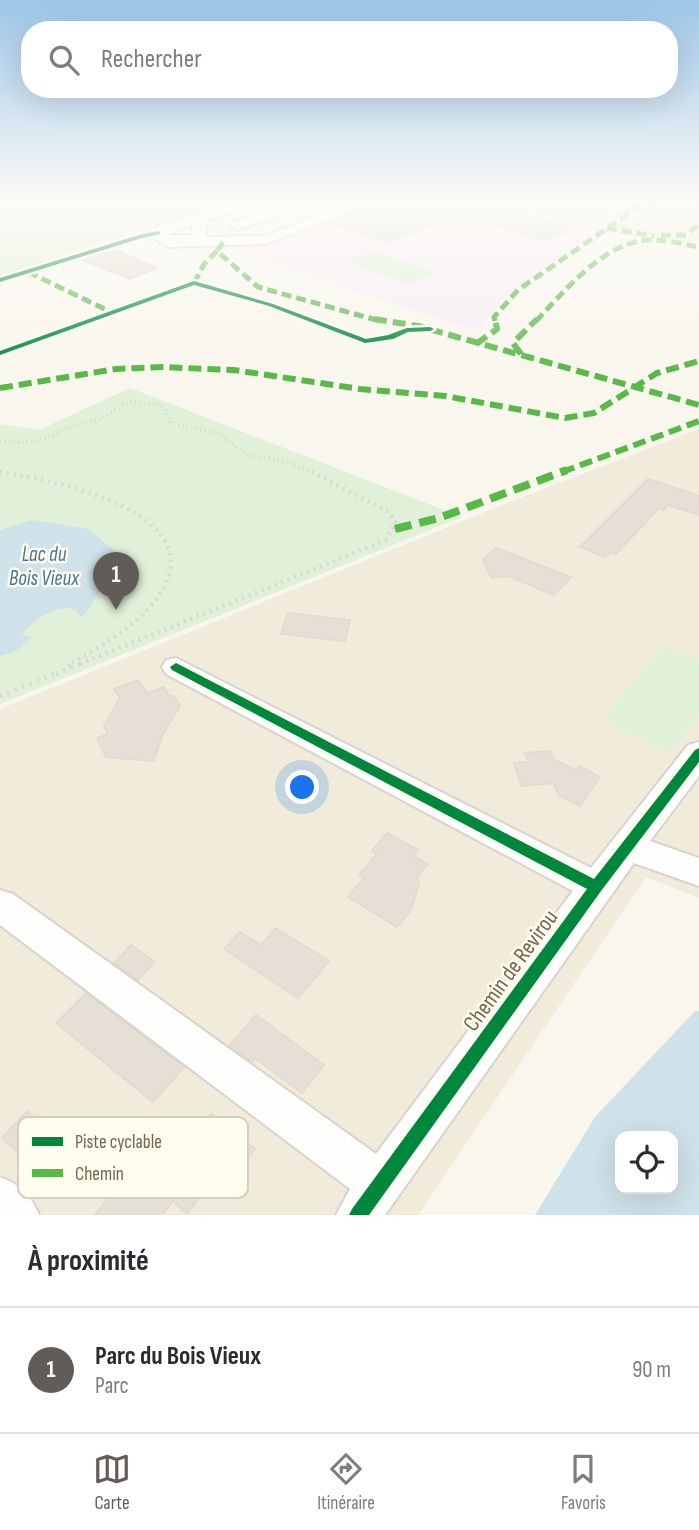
<!DOCTYPE html>
<html lang="fr">
<meta charset="utf-8">
<style>
body{margin:0;font-family:"Sofia Sans Condensed",sans-serif;background:#f7f7f7;color:#2b2b33}
.controls{position:absolute;right:21px;bottom:21px;display:grid;overflow:hidden;border-radius:14px;box-shadow:0 7px 28px #0002}
.controls button{width:63px;height:63px;display:grid;place-items:center;padding:0;border:0;border-bottom:2px solid #e1e1e2;background:#fff;color:#2b2b33;font:35px sans-serif}
.you{position:absolute;left:303px;top:788px;width:24px;height:24px;margin:-18px;border:5px solid #fff;border-radius:50%;background:#1a73e8;box-shadow:0 0 0 10px #1a73e833}
.badge{display:grid;place-items:center;width:46px;height:46px;border-radius:50%;background:#625c58;color:#fff;font-size:23px;font-weight:700}
.pin{position:absolute;translate:-50% -58px;filter:drop-shadow(0 2px 4px #0008)}
.pin::after{content:'';position:absolute;top:37px;width:24px;height:21px;background:inherit;clip-path:polygon(0 0,100% 0,50% 100%)}
.list{margin:0;padding:0;list-style:none}
h2{display:flex;justify-content:space-between;align-items:center;height:91px;margin:0;padding:0 28px;font-size:30px}
h2 small{font-size:23px;font-weight:400;color:#7c7c81}
.list li{display:grid;grid-template-columns:46px 1fr auto;gap:21px;align-items:center;box-sizing:border-box;height:126px;padding:0 28px;border-top:2px solid #e1e1e2}
.list b{display:block;font-size:26px;white-space:nowrap}
.list p{margin:0;font-size:23px;white-space:nowrap;color:#7c7c81}
.list em{font-size:23px;font-style:normal;color:#7c7c81}
.icon{flex:none;width:38px;height:38px;fill:none;stroke:currentColor;stroke-width:2;stroke-linecap:round;stroke-linejoin:round}
.map{position:relative;flex:none;width:699px;height:1215px;overflow:hidden}
.search{position:absolute;background:#fff;box-shadow:0 7px 28px #0002;left:21px;right:21px;top:21px;height:77px;display:flex;align-items:center;gap:18px;box-sizing:border-box;padding:0 24px;border-radius:28px;color:#7c7c81;font-size:26px}
.sheet{height:217px;background:#fff}
nav{display:flex;justify-content:space-around;align-items:center;box-sizing:border-box;height:98px;border-top:2px solid #e1e1e2;background:#fff;font-size:19px;color:#7c7c81}
nav a{display:grid;justify-items:center;gap:4px}
nav .on{color:#625c58}
.map>svg:first-child{display:block}
.residential{fill:#f1ebdc}
.education{fill:#f7edf4}
.green{fill:#e1f0d9}
.water{fill:#cfe1e9;fill-rule:evenodd}
.building{fill:#e5dfd5;stroke:#e2dbd0;stroke-width:2}
.lines{fill:none;stroke-linecap:round;stroke-linejoin:round}
.minor-casing{stroke:#d8d3cc;stroke-width:4}
.path-far3{stroke:#dbd6cf;stroke-width:2.5;stroke-dasharray:1 3.5;stroke-linecap:butt}
.path-far2{stroke:#dbd6cf;stroke-width:3.5;stroke-dasharray:1 3.5;stroke-linecap:butt}
.path-far1{stroke:#dbd6cf;stroke-width:4.5;stroke-dasharray:2 5;stroke-linecap:butt}
.path{stroke:#dbd6cf;stroke-width:5;stroke-dasharray:2 6;stroke-linecap:butt}
.minor{fill:#fefefc;fill-rule:evenodd}
.quiet-far2{stroke:#58b947;stroke-width:5;stroke-dasharray:10 5;stroke-linecap:butt}
.quiet-far1{stroke:#58b947;stroke-width:6;stroke-dasharray:13 6;stroke-linecap:butt}
.quiet{stroke:#58b947;stroke-width:8;stroke-dasharray:17 8;stroke-linecap:butt}
.cycleway-casing{stroke:#fffcf0;stroke-width:5}
.cycleway{fill:#00873e;fill-rule:evenodd}
.labels{text-anchor:middle;stroke-width:5;stroke-linejoin:round;paint-order:stroke}
.water-label{font-size:21px;font-style:italic;fill:#497693;stroke:#fffcf0}
.near-street-label{font-size:23px;fill:#78654c;stroke:#fffcf0}
.key{fill:#fffcf0;stroke:#d6cfbf;stroke-width:2}
.key-label{font-size:19px;fill:#78654c}
</style>
<div class="map">
<svg width="699" height="1215" viewBox="0 0 699 1215">
<rect width="100%" height="100%" fill="#f9f6ee"/>
<path class="residential" d="M634,200H699V243L590,231Z
M699,429V898L646,877L418,1215H0V709L497,507Z"/>
<path class="education" d="M361,200H640L514,290L475,331L224,247Z"/>
<path class="green" d="M0,200H238L0,276Z
M373,251L435,272L407,285L344,261Z
M130,388L462,517L0,704V424L39,430Z
M663,645L699,660V714L671,753L601,720Z"/>
<path class="water" d="M32,520L88,529L120,555V561C102,574 100,601 81,617L75,609C55,605 33,619 22,635L32,637L17,651L0,656V530Z
M695,1011H699V1215H535L595,1117ZM620,1136H673V1189H620Z"/>
<path class="building" d="M183,200L184,205L134,220L87,201Z
M387,200H496V203L491,205L574,229L545,241L461,215L387,242L330,222Z
M110,248L157,268L130,279L77,258Z
M648,479L699,496V515L668,505L664,510L659,508L616,554L610,552L605,557L580,547Z
M496,548L571,577L554,595L508,576L491,578L483,560Z
M288,613L350,620L345,641L281,634Z
M138,680L147,693L164,687L169,696H174L180,706L163,734L154,761L106,757L97,738L108,734L104,726L120,698L114,689Z
M550,751L553,759L576,770L579,766L600,777L580,806L558,795L554,783L521,786L514,763L528,762L525,753Z
M387,833L418,850L413,856L428,864L417,877L419,884L411,910L397,927L348,897L364,878L359,875L377,854L372,851Z
M276,928L329,961L298,998L224,949L240,932L261,945Z
M131,945L155,962L138,980L114,963Z
M86,993L184,1067L153,1102L56,1023Z
M256,1015L324,1065L302,1093L255,1058L252,1062L229,1046Z
M27,1111L46,1128L21,1155L2,1138Z
M211,1114L255,1149L226,1187L214,1179L187,1214L173,1201L162,1215H95L132,1166L153,1184Z"/>
<g class="lines">
<g class="minor-casing">
<path id="minor" d="M243,200H266L206,221V237L263,236L333,211L311,200H332L353,211L265,244L168,247L150,236L160,226ZM192,225V235H167Z
M282,200H296L292,212L237,230L230,226L232,223L281,207Z
M621,200H638L621,213H611V207Z
M176,658L591,868L688,745L699,742V776L650,841L699,858V886L634,863L385,1215H336L350,1189L0,925V890L13,894L376,1154L573,891L166,674L162,667L166,660Z
M0,1177C20,1185 31,1195 39,1215H0Z"/>
</g>
<path class="path-far3" d="M0,280L140,236"/>
<path class="path-far2" d="M0,441L24,443L49,437L76,424L99,420L129,402L156,404L164,408L171,423L218,433L248,455L285,461L311,472"/>
<path class="path-far1" d="M0,472C47,479 197,508 167,581C151,619 104,644 71,664
M80,664L386,540L396,523L389,512L308,470"/>
<path class="path" d="M68,666L74,662
M56,674L85,662
M0,696L57,673"/>
<use href="#minor" class="minor"/>
<path class="quiet-far2" d="M607,228L654,236
M661,235H686L699,224
M223,242L217,251L258,287L380,321
M28,272L113,313
M194,283L204,264L217,251
M495,321L494,317L518,290L648,200
M536,321C563,293 598,249 639,241C658,237 680,244 699,247"/>
<path class="quiet-far1" d="M374,319L418,326L699,405
M476,344L497,329L495,319
M521,354L513,343L537,319
M0,388L116,369L161,367L234,370L360,389L445,396L565,418L594,413L657,373L699,361
M562,472L699,421"/>
<path class="quiet" d="M395,529L439,518L567,470"/>
<g class="cycleway-casing">
<path id="cycleway" d="M158,231L160,232V234L142,238L0,282V278L139,235Z
M194,281L273,304L366,339L388,335L407,328L430,327L434,329L430,331L408,332L393,339L365,343L269,306L194,285L0,355V351Z
M176,663L594,879L695,750L699,748V762L601,891L369,1215H349L352,1209L587,889L172,670L170,667Z"/>
</g>
<use href="#cycleway" class="cycleway"/>
</g>
<linearGradient id="sky" x2="0" y2="1"><stop stop-color="#9ec6e8"/><stop offset="0.54" stop-color="#fcfbf7"/><stop offset="1" stop-color="#fcfbf7" stop-opacity="0"/></linearGradient>
<rect width="699" height="371" fill="url(#sky)"/>
<g class="labels">
<g class="water-label">
<text x="44" y="561">Lac du<tspan x="44" dy="24">Bois Vieux</tspan></text>
</g>
<g class="near-street-label">
<text transform="translate(510 970) rotate(-54)" y="8">Chemin de Revirou</text>
</g>
</g>
<rect x="18" y="1117" width="230" height="81" rx="10" class="key"/>
<rect x="32" y="1137" width="31" height="9" fill="#00873e"/>
<rect x="32" y="1169" width="31" height="8" fill="#58b947"/>
<g class="key-label">
<text x="75" y="1148">Piste cyclable</text>
<text x="75" y="1180">Chemin</text>
</g>
</svg>
<div class="controls">
<button><svg class="icon" aria-label="locate" viewBox="0 0 24 24"><circle cx="12" cy="12" r="6"/><path d="M12 2v4M12 18v4M2 12h4M18 12h4"/></svg></button>
</div>
<div class="you"></div>
<div class="pin badge" style="left:116px;top:610px">1</div>
<div class="search"><svg class="icon" aria-label="search" viewBox="0 0 24 24"><circle cx="10" cy="10" r="6"/><path d="M15 15l6 6"/></svg>Rechercher</div>
</div>
<section class="sheet">
<h2>À proximité<small></small></h2>
<ul class="list">
<li><span class="badge">1</span><div><b>Parc du Bois Vieux</b><p>Parc</p></div><em>90 m</em></li>
</ul>
</section>
<nav>
<a class="on"><svg class="icon" aria-label="map" viewBox="0 0 24 24"><path d="M3 6l6-2 6 2 6-2v14l-6 2-6-2-6 2zM9 4v14M15 6v14"/></svg>Carte</a>
<a><svg class="icon" aria-label="directions" viewBox="0 0 24 24"><path d="M12 3l9 9-9 9-9-9zM9 14v-3h6M13 9l2 2-2 2"/></svg>Itinéraire</a>
<a><svg class="icon" aria-label="saved" viewBox="0 0 24 24"><path d="M7 4h10v16l-5-4-5 4z"/></svg>Favoris</a>
</nav>
